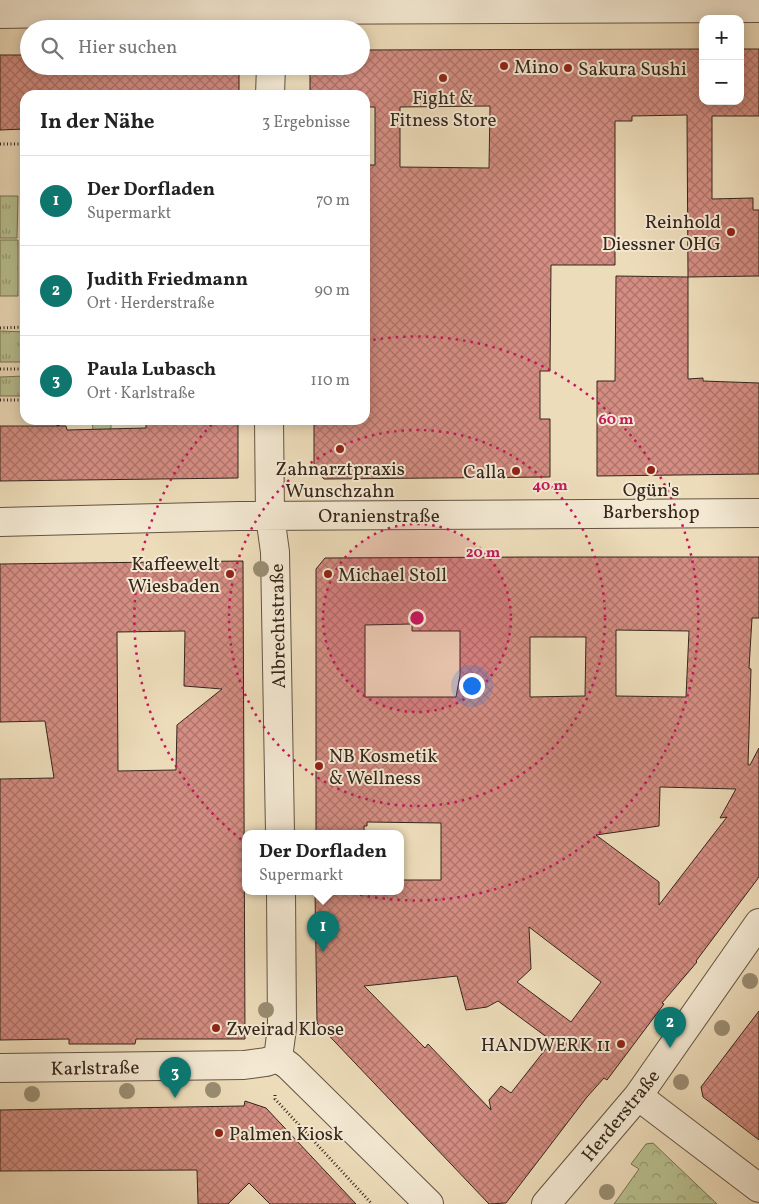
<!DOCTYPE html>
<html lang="de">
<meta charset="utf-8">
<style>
body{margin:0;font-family:Vollkorn,serif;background:#f6f6f6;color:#222}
.controls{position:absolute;right:15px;top:15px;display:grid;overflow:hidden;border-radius:10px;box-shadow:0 2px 12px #0003}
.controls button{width:45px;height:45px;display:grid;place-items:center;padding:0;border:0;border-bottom:1px solid #e0e0e0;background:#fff;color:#222;font:25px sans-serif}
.you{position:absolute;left:471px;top:685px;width:18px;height:18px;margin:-12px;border:4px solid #fff;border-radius:50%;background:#1a73e8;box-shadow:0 0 0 8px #1a73e833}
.badge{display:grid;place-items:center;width:32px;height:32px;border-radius:50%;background:#0f766e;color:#fff;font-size:16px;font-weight:700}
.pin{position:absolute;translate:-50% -41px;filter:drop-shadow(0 1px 2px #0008)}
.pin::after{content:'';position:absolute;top:26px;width:18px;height:15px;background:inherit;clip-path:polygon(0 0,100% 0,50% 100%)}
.popup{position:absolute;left:242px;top:830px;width:162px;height:65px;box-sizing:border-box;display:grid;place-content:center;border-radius:10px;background:#fff;filter:drop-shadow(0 1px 4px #0005);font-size:16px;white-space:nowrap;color:#767676}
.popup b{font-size:19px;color:#222}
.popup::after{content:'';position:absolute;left:50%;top:100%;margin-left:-10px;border:10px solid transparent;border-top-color:#fff}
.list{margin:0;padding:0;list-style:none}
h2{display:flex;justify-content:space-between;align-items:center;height:65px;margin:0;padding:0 20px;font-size:21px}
h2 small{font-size:16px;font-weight:400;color:#767676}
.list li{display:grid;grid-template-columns:32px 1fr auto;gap:15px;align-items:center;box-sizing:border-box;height:90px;padding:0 20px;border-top:1px solid #e0e0e0}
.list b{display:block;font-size:19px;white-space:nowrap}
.list p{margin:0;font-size:16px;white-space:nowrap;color:#767676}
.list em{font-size:16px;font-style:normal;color:#767676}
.icon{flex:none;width:28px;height:28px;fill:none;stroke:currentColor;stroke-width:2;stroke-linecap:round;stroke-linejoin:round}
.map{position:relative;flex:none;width:759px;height:1204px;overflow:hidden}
.search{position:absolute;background:#fff;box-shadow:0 2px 12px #0003;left:20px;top:20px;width:350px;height:55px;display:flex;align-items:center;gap:12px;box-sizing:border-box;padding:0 18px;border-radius:28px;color:#767676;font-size:19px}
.panel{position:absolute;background:#fff;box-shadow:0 2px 12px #0003;left:20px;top:90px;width:350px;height:335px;border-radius:15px}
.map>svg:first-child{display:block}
.grass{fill:url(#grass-tufts);stroke:#777356}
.forest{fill:url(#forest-crowns);stroke:#777356}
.building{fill:url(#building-cross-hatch);stroke:#36261c;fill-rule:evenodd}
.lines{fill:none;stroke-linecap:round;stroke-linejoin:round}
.minor-casing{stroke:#645444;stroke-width:30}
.path{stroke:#36261c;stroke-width:3;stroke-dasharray:1 2.5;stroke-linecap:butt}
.minor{stroke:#f3e8d2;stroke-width:28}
.tree{fill:#9a8d73}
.ring{fill:none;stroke:#c2185b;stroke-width:2.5;stroke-dasharray:2.5 5}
.poi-dot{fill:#8f2418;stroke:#f3e8d2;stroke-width:2}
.labels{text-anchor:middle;stroke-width:4;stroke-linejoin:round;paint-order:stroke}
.poi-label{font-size:19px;fill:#36261c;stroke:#f3e8d2;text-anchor:start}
.street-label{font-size:19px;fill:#36261c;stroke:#f3e8d2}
.centre{fill:#c2185b;stroke:#f3e8d2;stroke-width:2.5}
.ring-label{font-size:15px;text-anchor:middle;font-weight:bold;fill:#c2185b;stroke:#f3e8d2;stroke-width:4;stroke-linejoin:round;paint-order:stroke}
</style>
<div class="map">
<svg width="759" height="1204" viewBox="0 0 759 1204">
<defs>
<pattern id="grass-tufts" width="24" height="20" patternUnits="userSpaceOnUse" patternTransform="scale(1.25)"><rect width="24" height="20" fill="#b8c090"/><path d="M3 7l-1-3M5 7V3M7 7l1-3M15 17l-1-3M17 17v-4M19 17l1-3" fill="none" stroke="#969c75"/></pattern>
<pattern id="forest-crowns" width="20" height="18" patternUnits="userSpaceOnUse" patternTransform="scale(1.25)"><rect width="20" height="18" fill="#b8c090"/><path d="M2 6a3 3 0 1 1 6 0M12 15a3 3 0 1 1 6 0" fill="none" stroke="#969c75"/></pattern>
<pattern id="building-cross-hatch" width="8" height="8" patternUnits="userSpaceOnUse" patternTransform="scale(1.25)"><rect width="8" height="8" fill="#d48d82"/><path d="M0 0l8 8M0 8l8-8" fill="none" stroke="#ad736a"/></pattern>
</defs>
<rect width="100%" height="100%" fill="#eddcba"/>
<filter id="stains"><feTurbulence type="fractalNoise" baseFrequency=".004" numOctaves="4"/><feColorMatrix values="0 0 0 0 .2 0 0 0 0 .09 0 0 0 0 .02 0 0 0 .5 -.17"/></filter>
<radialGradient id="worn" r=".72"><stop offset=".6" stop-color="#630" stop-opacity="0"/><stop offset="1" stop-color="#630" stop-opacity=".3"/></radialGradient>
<path class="grass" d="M0,196H18L17,238H0Z
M0,240H18V296H0Z
M0,331L25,332V362H0Z
M25,376V396H0V377Z
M92,420H111V430H93Z"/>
<path class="forest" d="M653,1143L717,1204H614L639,1169L631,1164L646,1144Z"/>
<path class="building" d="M703,49V101H740V49H759V116H712V199L753,198V210H759V276L688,277L687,115L632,116V121H615V265H551L550,371H540V419H550V477L324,479L314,468V420H365V165H375V107H365V95H310V66H361V50ZM490,106L489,168L400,167V107Z
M0,55H29V66H239V95H25V129L0,130Z
M616,276L688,277V379L703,378V381L759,383V474L597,476V381H615Z
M146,420H238V478L0,481V426H66L67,430L146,428Z
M531,557H759V618H752L749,668L751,669L748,765H750L759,748V877L696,961L697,962L662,1003L664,1004L607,1080L604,1078L587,1097L506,1203L489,1204L317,1023L315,891H400V880H441V823L367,822V826H364V833H316V569L325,558ZM412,624V631H460V675L456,697H365V625ZM616,630L689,631L686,697L616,696ZM530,637H586L585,696L530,697ZM660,787L736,789L720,818L727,817L659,905V882L596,835L659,826ZM529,927L601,982L571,1022L517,982L531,969ZM457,976L466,1010L487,1007L498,1001L552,1041L511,1093L501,1086L489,1100L491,1110L428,1044L425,1048L364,986Z
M243,561L245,1039H136L135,1044H69V1039L0,1040V779L54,778L45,721L0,722V564ZM185,631L184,686L222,689L177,725L176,770L118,771L117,632Z
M759,1011V1140L703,1097L701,1087Z
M245,1101L266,1108L356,1204H270L249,1183L228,1204H198L197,1170L0,1171V1110L244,1106Z"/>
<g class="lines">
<g class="minor-casing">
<path id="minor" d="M0,14L244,10L759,8
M270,95L271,66
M269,420L270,516L275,552L280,833
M0,522L239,516L759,513
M278,1058L289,1066L429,1204
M278,1058L282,1028L281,891
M0,1068L244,1065L266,1062L278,1058
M638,1096L759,1188
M546,1204L638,1096L759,923"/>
</g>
<path class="path" d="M0,144H25
M0,328L25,327
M0,369H25
M0,400H25
M58,426V420
M275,1095V1099L372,1204"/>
<use href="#minor" class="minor"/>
</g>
<g class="tree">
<circle cx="261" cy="569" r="8"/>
<circle cx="750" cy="981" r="8"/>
<circle cx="266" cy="1010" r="8"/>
<circle cx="722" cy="1028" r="8"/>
<circle cx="681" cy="1082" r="8"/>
<circle cx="213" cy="1090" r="8"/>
<circle cx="127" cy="1091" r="8"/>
<circle cx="32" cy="1094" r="8"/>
<circle cx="607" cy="1192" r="8"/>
</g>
<circle cx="417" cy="618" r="94" fill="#c2185b" fill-opacity=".12"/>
<g class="ring">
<circle cx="417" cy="618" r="94"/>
<circle cx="417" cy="618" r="188"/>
<path d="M366 341A282 282 0 1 1 216 420"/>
</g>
<g class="poi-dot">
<circle cx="504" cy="66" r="5"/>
<circle cx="568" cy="68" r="5"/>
<circle cx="443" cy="78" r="5"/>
<circle cx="731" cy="232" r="5"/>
<circle cx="340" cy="449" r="5"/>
<circle cx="651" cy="470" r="5"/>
<circle cx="516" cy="471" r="5"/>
<circle cx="230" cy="574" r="5"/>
<circle cx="328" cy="574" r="5"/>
<circle cx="319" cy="766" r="5"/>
<circle cx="216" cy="1028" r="5"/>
<circle cx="621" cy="1044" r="5"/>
<circle cx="219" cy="1133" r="5"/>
</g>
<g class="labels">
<g class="poi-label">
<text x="514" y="73">Mino</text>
<text x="578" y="75">Sakura Sushi</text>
<text x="443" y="104" text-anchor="middle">Fight &amp;<tspan x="443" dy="22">Fitness Store</tspan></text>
<text x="721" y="228" text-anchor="end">Reinhold<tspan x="721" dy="22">Diessner OHG</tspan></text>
<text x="340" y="475" text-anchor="middle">Zahnarztpraxis<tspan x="340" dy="22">Wunschzahn</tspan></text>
<text x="506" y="478" text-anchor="end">Calla</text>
<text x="651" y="496" text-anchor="middle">Ogün's<tspan x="651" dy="22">Barbershop</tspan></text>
<text x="220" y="570" text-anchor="end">Kaffeewelt<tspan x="220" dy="22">Wiesbaden</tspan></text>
<text x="338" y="581">Michael Stoll</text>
<text x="329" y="762">NB Kosmetik<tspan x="329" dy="22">&amp; Wellness</tspan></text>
<text x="226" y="1035">Zweirad Klose</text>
<text x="611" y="1051" text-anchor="end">HANDWERK 11</text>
<text x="229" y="1140">Palmen Kiosk</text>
</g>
<g class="street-label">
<text x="379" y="522">Oranienstraße</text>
<text transform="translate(277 626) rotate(-91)" y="7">Albrechtstraße</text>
<text transform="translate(95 1067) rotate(-1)" y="7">Karlstraße</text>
<text transform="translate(620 1115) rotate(-51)" y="7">Herderstraße</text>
</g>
</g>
<circle cx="417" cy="618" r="8" class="centre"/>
<g class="ring-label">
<text x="616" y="424">60 m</text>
<text x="550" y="490">40 m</text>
<text x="483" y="557">20 m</text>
</g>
<rect width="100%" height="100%" filter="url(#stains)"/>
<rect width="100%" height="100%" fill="url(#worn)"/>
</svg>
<div class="controls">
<button>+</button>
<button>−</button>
</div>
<div class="you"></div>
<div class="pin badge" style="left:323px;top:952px">1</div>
<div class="popup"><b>Der Dorfladen</b>Supermarkt</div>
<div class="pin badge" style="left:670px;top:1048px">2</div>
<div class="pin badge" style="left:175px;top:1098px">3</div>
<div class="search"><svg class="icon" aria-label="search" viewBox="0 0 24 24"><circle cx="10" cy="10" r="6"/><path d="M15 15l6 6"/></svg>Hier suchen</div>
<section class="panel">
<h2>In der Nähe<small>3 Ergebnisse</small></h2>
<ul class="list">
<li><span class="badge">1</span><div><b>Der Dorfladen</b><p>Supermarkt</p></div><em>70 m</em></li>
<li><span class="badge">2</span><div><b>Judith Friedmann</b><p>Ort · Herderstraße</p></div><em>90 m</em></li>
<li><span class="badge">3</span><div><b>Paula Lubasch</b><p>Ort · Karlstraße</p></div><em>110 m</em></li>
</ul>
</section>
</div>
